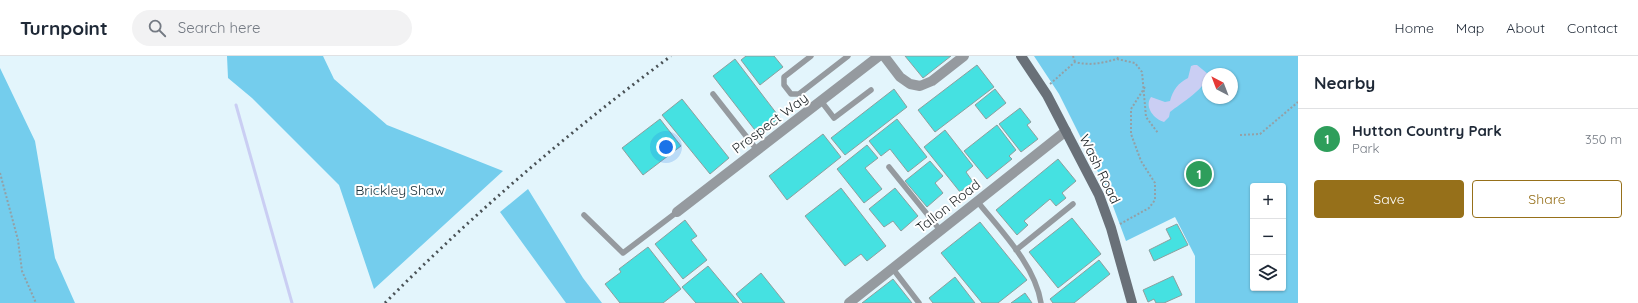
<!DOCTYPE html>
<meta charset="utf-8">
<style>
body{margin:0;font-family:Quicksand,sans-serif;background:#f2f2f3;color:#1f2937}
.controls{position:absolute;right:12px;bottom:12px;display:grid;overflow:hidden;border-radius:4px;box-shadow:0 1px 3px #0004}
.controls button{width:36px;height:36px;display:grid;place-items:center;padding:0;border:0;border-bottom:1px solid #e0e1e3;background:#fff;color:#1f2937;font:20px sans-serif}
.compass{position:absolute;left:1202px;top:12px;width:36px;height:36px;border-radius:50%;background:#fff;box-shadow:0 1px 3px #0004;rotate:318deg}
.you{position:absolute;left:666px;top:91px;width:14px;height:14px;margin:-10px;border:3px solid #fff;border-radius:50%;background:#1a73e8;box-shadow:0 0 0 6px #1a73e833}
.badge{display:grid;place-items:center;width:26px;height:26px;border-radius:50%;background:#96701a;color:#fff;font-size:13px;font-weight:700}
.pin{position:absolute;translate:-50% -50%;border:2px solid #fff;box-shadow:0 1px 4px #0006}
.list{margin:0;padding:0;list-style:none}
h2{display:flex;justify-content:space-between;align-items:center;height:52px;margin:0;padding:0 16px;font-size:17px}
h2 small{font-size:13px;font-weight:400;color:#747a83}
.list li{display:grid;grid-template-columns:26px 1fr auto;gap:12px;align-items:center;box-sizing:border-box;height:60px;padding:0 16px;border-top:1px solid #e0e1e3}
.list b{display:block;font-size:15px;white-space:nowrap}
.list p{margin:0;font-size:13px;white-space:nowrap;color:#747a83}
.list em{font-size:13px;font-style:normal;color:#747a83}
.actions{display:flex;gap:8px;padding:12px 16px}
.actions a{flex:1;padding:9px 0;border:1px solid #96701a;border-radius:4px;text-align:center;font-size:14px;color:#96701a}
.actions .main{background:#96701a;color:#fff}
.icon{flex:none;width:22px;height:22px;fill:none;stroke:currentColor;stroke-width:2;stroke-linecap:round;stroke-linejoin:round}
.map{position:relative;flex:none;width:1298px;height:247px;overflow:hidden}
header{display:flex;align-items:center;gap:24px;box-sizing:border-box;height:56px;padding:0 20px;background:#fff;border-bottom:1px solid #e0e1e3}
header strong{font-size:19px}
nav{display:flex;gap:22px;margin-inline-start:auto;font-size:14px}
.search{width:280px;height:36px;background:#f2f2f3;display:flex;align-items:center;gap:10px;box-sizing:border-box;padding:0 14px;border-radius:22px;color:#747a83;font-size:15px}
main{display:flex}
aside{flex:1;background:#fff}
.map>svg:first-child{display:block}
.green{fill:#74cded;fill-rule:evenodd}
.water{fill:#cacef3}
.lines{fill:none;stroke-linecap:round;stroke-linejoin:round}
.stream{stroke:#cacef3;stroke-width:3}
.building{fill:#45e1e1;stroke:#8c9f9e}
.path{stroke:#93a0a6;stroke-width:2;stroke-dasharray:2 2;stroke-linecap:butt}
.lane{stroke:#959a9f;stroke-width:5.5}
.street{stroke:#959a9f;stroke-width:10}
.secondary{stroke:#697078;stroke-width:10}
.rail{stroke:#495155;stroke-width:3;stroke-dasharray:2 4;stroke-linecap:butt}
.labels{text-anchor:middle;stroke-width:4;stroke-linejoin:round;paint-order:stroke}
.street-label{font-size:14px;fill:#1e2427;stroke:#fff}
.park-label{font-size:14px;fill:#20363e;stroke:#fff}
</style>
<header>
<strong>Turnpoint</strong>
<div class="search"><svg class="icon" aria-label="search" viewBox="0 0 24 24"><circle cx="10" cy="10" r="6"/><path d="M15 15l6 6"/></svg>Search here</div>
<nav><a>Home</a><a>Map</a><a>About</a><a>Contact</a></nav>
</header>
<main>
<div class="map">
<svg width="1298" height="247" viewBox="0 0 1298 247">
<rect width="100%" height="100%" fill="#e3f5fc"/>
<path class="green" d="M227,0H323L334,23L387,69L503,115L374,233L339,129L252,42L228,22Z
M1034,0H1298V247H1195V200L1175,161L1126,185L1107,134L1059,38ZM1208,18H1232V42H1208ZM1253,130H1283V232H1253Z
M0,12L35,85L55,202L75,247H0Z
M528,133L583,222L602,247H566L500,156Z"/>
<path class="water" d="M1194,9H1197L1208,18C1208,31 1180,48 1170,56L1169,61L1164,66C1154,63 1144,51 1151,41L1165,46L1170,45C1173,34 1178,27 1188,22L1191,10Z"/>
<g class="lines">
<path class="stream" d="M236,49L292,247"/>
</g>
<path class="building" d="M746,0H774L783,11L760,29L741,4Z
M905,0H951L923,22Z
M735,3L780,62L758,78L713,20Z
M977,9L994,31L935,76L918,54Z
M894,33L907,51L845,99L831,82Z
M995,33L1006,47L986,63L975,49Z
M682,43L729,102L710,118L662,59Z
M1020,52L1031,66L1027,69L1038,83L1021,96L999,68Z
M660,63L681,90L643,119L622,92Z
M897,63L927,101L908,116L890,93L881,100L869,85Z
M997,69L1016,94L1009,100L1012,103L987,123L964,95Z
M945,74L973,110L966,116L973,126L960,136L924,91Z
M823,78L841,101L787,144L769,120Z
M867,89L878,102L865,112L882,133L864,147L837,113Z
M1058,103L1076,125L1062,137L1066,142L1056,150L1050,143L1024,165L1028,169L1017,179L996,154Z
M930,105L943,120L935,127L943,137L927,151L905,125Z
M841,132L886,190L867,205L861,198L845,210L805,160Z
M895,132L918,160L901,175L893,165L884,171L869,153Z
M1072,162L1101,198L1058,232L1029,196Z
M685,164L697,180L691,184L707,204L683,223L655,188Z
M980,166L1027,224L998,247H982L941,197Z
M1177,168L1188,189L1154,205L1149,194L1171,183L1166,173Z
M648,191L681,233L663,247H620L605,228L621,216L619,213Z
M1099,204L1110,218L1074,247H1053L1050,243Z
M708,210L739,247H696L682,231Z
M761,217L785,247H743L736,238Z
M1173,220L1182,239L1164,247H1156L1154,243L1148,246L1143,234Z
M955,221L975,247H933L929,242Z
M893,223L912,247H862Z
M1025,237L1032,247H1011Z"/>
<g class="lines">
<path class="path" d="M1073,0L1075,6
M1117,3L1135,7L1142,16L1146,61L1158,77
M1050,28L1075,6C1090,10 1102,7 1117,3L1119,0
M1240,79L1260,78L1298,46
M0,117L18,184L22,215L36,247
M1120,168L1149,152L1155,144V127L1141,105L1131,78V53L1145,31"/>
<path class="lane" d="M811,0L784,21V29L791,38H799L848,0
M713,38L757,94
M821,45L834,62L871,34
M889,111L940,174
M977,145C1001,175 1035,209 1041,247
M584,159L623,197L677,156
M1016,194L1073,148
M893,213L919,247"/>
<path class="street" d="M884,0L900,21L910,28L920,30L932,25L964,0
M677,156L879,0
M849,247L1066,75"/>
<path class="secondary" d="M1021,0L1047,39L1099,139L1111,172L1132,247"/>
<path class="rail" d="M385,247C474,157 570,75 671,0"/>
</g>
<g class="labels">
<g class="street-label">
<text transform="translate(770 67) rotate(-37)" y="5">Prospect Way</text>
<text transform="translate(1100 113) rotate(64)" y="5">Wash Road</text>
<text transform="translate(948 150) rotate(-38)" y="5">Tallon Road</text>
</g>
<g class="park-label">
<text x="400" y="139">Brickley Shaw</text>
</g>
</g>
</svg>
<div class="controls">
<button>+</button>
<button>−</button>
<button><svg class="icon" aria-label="layers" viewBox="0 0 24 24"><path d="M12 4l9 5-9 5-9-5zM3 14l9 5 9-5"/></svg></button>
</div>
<svg class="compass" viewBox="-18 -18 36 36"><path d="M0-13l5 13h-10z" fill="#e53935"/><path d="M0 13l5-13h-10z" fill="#747a83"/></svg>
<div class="you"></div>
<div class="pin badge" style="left:1199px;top:118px;background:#2e9e5b">1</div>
</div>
<aside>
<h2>Nearby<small></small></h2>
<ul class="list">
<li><span class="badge" style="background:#2e9e5b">1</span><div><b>Hutton Country Park</b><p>Park</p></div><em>350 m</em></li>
</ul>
<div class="actions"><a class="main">Save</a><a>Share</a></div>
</aside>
</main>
